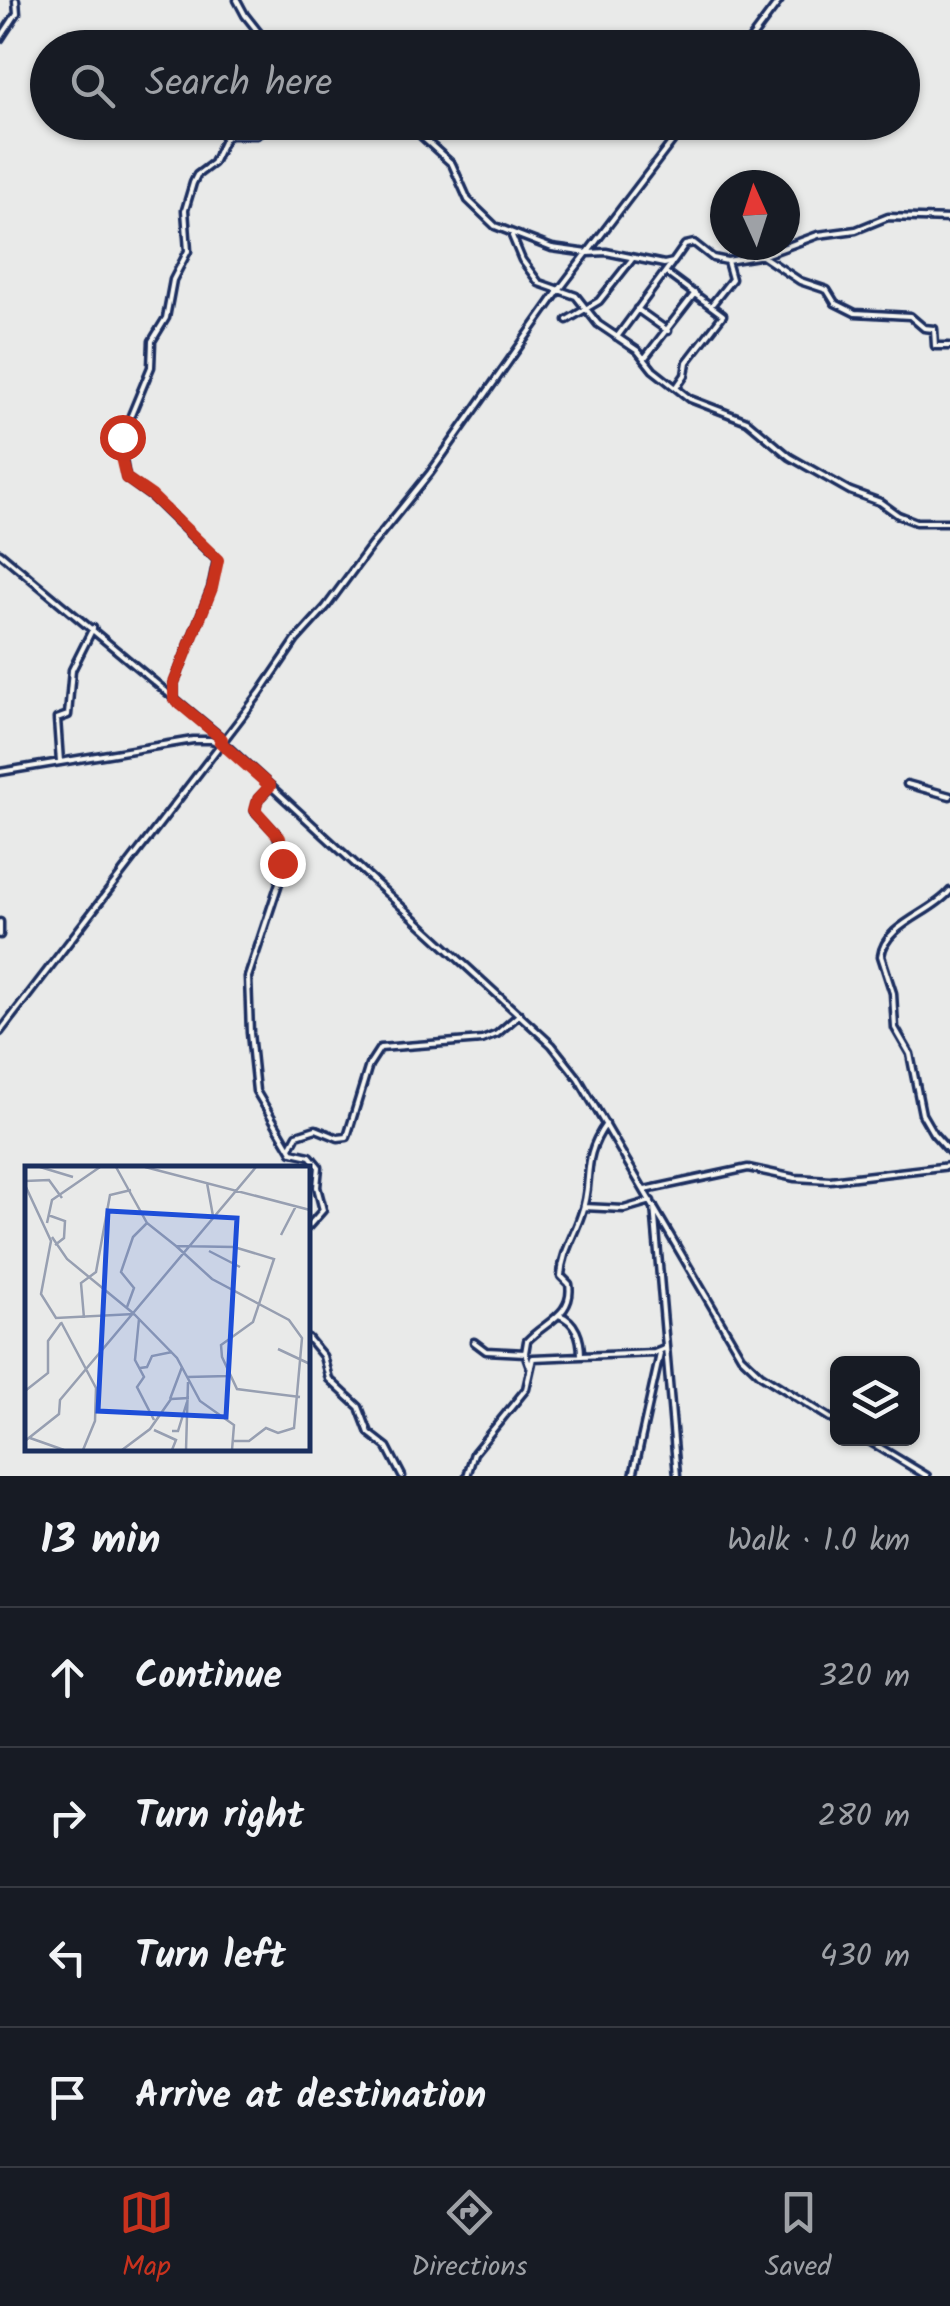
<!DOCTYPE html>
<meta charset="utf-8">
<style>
body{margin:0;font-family:Kalam,sans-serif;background:#20242c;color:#f1f3f6}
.controls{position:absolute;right:30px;bottom:30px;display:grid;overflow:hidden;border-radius:15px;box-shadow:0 2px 8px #0004}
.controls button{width:90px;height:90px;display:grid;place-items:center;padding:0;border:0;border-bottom:2px solid #363941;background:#171b24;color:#f1f3f6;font:50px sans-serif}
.compass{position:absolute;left:710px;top:170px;width:90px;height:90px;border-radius:50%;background:#171b24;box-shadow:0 2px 8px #0004;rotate:357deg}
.stop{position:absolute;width:30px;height:30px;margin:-22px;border:8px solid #c8321e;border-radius:50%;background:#fff}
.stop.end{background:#c8321e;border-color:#fff;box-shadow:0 2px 10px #0008}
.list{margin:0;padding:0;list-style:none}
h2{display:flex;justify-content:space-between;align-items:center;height:130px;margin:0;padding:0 40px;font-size:42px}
h2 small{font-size:32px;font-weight:400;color:#9ea1a6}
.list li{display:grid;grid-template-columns:65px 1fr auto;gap:30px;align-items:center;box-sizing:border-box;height:140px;padding:0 40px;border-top:2px solid #363941}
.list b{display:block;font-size:38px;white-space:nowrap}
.list em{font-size:32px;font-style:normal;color:#9ea1a6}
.icon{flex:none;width:55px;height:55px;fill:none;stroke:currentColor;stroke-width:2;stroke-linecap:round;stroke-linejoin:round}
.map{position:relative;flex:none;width:950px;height:1476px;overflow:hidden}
.search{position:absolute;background:#171b24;box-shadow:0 2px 8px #0004;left:30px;right:30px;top:30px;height:110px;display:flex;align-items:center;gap:25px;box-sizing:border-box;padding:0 35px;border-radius:55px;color:#9ea1a6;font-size:38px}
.sheet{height:690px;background:#171b24}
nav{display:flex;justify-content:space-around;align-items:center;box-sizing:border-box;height:140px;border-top:2px solid #363941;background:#171b24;font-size:28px;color:#9ea1a6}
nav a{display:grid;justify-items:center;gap:5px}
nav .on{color:#c8321e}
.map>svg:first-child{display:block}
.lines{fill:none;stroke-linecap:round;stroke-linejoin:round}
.minor-casing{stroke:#1b2f5e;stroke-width:11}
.minor{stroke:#f6f6f2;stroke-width:4}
.route{stroke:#c8321e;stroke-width:12}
.inset-road{fill:none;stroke:#979fb1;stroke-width:2.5}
.view{fill:#1d4ed8;fill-opacity:0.15;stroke:#1d4ed8;stroke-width:5}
.inset-edge{fill:none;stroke:#1b2f5e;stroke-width:5}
</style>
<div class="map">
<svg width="950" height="1476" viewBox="0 0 950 1476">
<rect width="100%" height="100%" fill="#e9eae9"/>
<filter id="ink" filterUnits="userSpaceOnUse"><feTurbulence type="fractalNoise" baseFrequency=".01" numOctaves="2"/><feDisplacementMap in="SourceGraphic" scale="20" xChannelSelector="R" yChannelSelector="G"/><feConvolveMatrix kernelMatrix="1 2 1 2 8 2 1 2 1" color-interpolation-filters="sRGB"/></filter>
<g filter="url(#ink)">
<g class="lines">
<g class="minor-casing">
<path id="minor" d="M237,0L245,15L271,48
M0,39L17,13L16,0
M744,48L780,0
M398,122L419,134L452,164L468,200L495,226L552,248L588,253L606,252L664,264L673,262L685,245L694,243L713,258L727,261L764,255L818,235L856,230L888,217L950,219
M512,236L522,260L539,283L576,296L598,324L638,351L653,370L690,399L747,421L790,457L850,491L880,502L898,515L916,522H950
M761,255L800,281L827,290L835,303L855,313L910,316L924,328L934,329L935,346H950
M665,272L723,315L687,362L685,375L676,388
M713,303L732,279L727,261
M637,309L668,331
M567,320L599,301L633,258
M617,337L671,264
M644,359L695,293
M0,553L223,739
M174,699V683L211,589L217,560L152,497L126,478L120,442L151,367L152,341L166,318L173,280L188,251L185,210L193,183L197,175L213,163L225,138L230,135H257L268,122
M60,762L57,719L68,715L72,670L93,628
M0,772L193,740H211L228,747L552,1045L578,1078L741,1356L761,1375L838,1423
M907,784L950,796
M271,786L258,799L255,811L277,834L282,858L280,880L248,977L250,1033L256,1091L292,1152L310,1156L319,1167L317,1187L323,1210L308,1227
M950,891C931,914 885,924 881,956L893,993L895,1028L910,1054L922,1114L933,1133L950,1152
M0,922V935
M0,1032L260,693L296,640L326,607L371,546L430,473L559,290L687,122
M290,1148L297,1135L316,1129L338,1138L347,1137L369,1065L380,1048L482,1040L497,1034L520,1014
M645,1190L748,1168L795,1178L830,1180L950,1166
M654,1206L677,1476
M584,1207L624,1209L651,1201
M559,1315C576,1321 581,1339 581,1355
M308,1338L323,1356L329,1379L359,1407L369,1433L387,1447L402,1476
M474,1342L486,1351L525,1353
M530,1367L525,1353L527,1341C544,1322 574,1315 569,1284L561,1276C562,1253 574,1236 581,1215C594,1180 580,1160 606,1124
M864,1438L927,1476
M467,1476L474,1453L526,1389L533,1358L654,1353L664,1349
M633,1476L660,1354"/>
</g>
<use href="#minor" class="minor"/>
</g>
</g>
<g class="lines" filter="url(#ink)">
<path class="route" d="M122,437L119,449L126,478L152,496L218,560L212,588L174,683V699L222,739L220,742L270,786L258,799L255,810L280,838L282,863"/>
</g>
<g transform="translate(25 1166)">
<rect width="285" height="285" fill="#e9eae9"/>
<path class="inset-road" d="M15,1L48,11M91,1L122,57L151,80L209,81L249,93L228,156L196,179L197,191L212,223L275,231M120,1L285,44M0,15L24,14L37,32M182,17L188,50M0,19L26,75L16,128L31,152L109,148L152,192L175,235L209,259L207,284M23,49L40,55L39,72L30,79M22,57L27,34L75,1M256,69L271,40M27,71L42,93L108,147M151,80L187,113L264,154L277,172L269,262L253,267L241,262L224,275H209M184,85L215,101M102,141L109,122L96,106L108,71L122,57M59,152L56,117L71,106L85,29L106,24M114,153L110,194L119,211L112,221L129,254M36,156L71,222L70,255L58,284M253,183L285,198M115,202L122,201L127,190L147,186M162,211L204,210M0,225L23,207V175L36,157M145,233L157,201M129,264L151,274L147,284M147,265H153L162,236M5,272L39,284M0,275L34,248L35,234L231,1M97,284L125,263L146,233L164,232M161,284L163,216"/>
<path class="view" d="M83,45L212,52L201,251L73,245Z"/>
<rect width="285" height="285" class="inset-edge"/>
</g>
</svg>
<div class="controls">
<button><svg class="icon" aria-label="layers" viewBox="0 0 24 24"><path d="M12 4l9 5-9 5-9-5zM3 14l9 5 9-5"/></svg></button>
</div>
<svg class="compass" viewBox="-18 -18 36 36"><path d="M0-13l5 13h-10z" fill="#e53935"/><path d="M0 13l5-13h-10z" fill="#9ea1a6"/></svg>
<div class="stop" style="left:122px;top:437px"></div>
<div class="stop end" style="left:282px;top:863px"></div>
<div class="search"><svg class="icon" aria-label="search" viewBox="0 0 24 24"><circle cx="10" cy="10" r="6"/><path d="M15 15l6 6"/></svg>Search here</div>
</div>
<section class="sheet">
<h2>13 min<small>Walk · 1.0 km</small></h2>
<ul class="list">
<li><svg class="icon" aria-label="ahead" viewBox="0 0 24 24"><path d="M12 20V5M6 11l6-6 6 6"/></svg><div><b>Continue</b></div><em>320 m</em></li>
<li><svg class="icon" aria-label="right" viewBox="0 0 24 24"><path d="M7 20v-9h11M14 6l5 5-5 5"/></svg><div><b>Turn right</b></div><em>280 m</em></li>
<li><svg class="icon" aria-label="left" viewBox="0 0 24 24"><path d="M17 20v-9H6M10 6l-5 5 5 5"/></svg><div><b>Turn left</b></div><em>430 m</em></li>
<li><svg class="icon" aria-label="arrive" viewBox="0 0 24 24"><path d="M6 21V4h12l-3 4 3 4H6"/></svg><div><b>Arrive at destination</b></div></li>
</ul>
</section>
<nav>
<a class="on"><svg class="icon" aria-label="map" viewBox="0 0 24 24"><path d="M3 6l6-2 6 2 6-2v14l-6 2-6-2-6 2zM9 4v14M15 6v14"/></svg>Map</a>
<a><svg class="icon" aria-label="directions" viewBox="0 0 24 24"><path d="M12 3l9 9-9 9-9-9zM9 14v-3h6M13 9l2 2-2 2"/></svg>Directions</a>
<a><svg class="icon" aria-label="saved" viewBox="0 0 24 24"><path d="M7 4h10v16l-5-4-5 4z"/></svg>Saved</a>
</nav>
